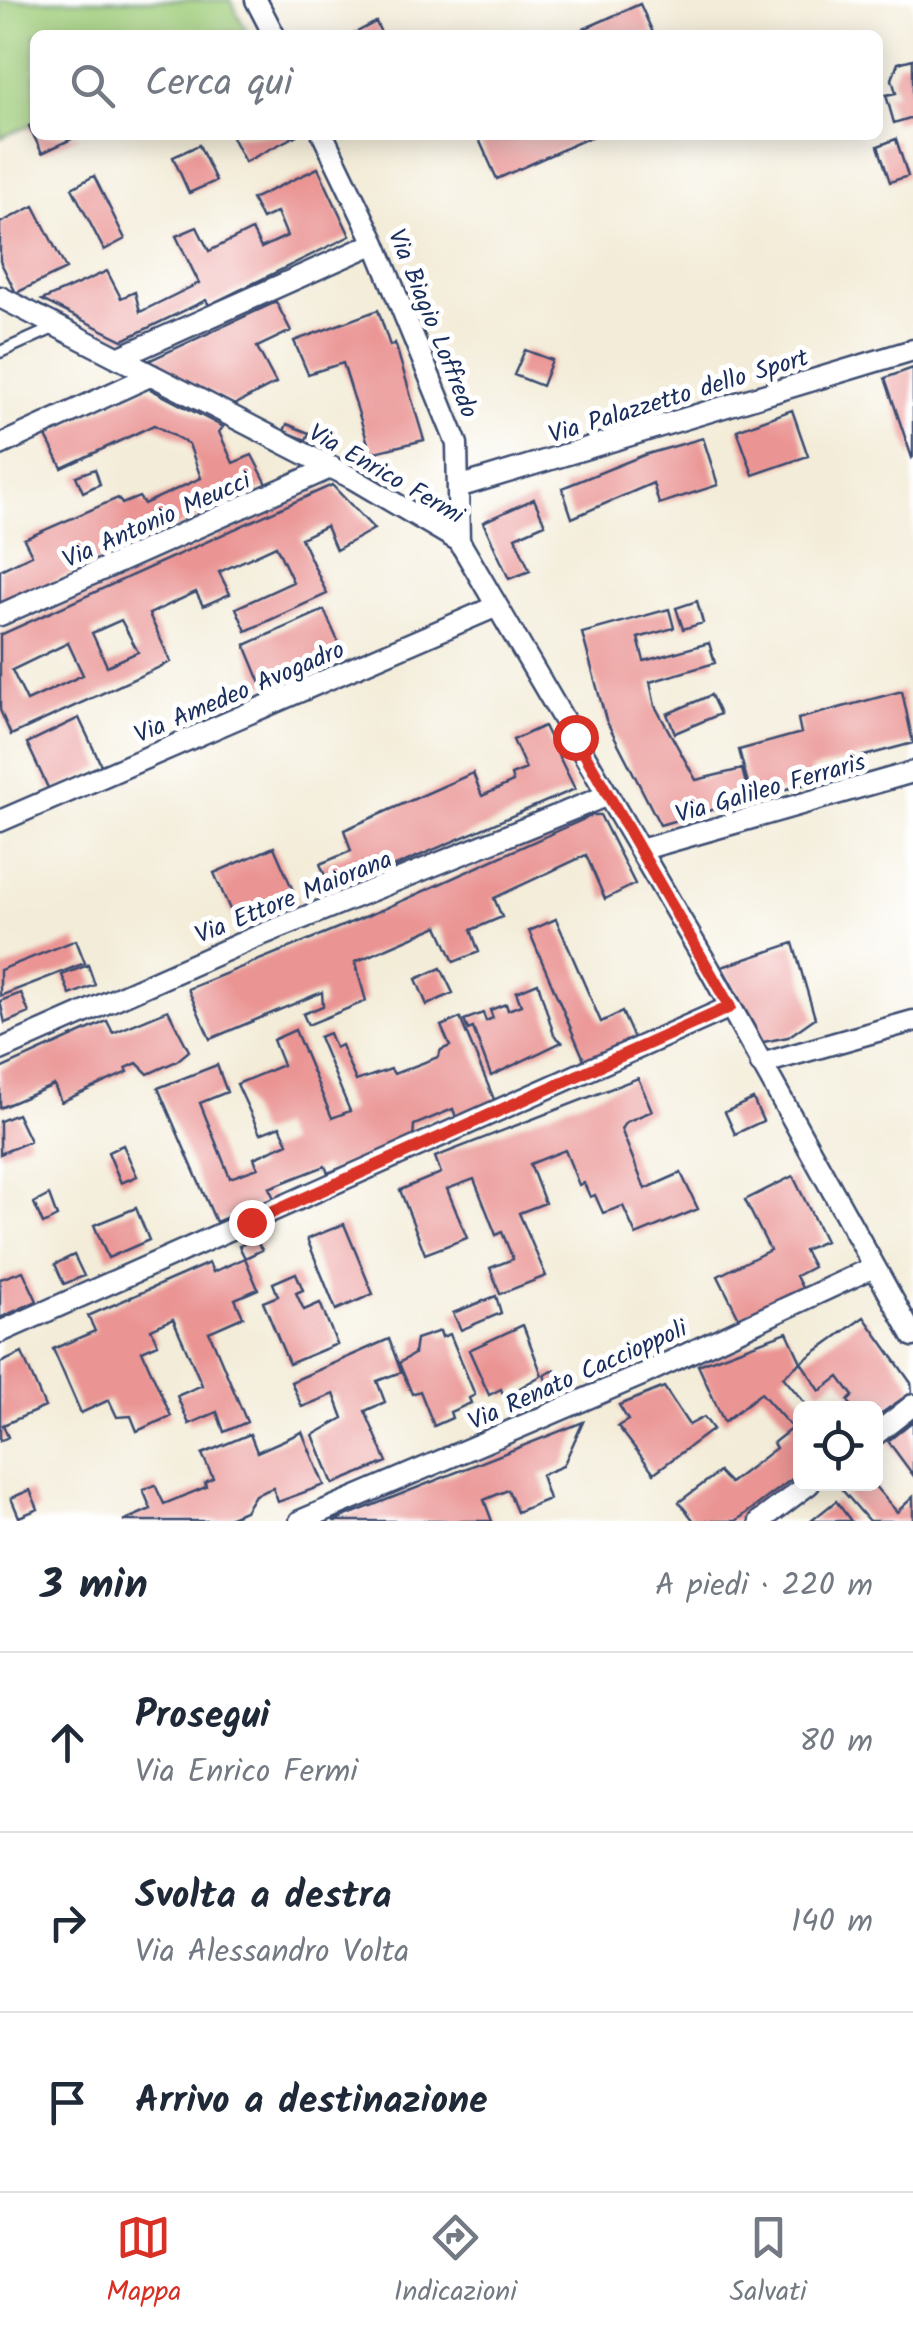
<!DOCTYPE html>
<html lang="it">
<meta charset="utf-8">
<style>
body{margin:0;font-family:Kalam,sans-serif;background:#f2f2f3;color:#1f2937}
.controls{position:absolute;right:30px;bottom:30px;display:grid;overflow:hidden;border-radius:15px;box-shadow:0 5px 25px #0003}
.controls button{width:90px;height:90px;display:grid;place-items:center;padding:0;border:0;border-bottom:2px solid #e0e1e3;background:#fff;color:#1f2937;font:50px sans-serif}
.stop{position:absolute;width:30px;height:30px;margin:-22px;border:8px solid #d93025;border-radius:50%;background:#fff}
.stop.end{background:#d93025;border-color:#fff;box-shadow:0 2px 10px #0008}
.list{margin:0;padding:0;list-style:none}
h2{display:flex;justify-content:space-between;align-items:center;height:130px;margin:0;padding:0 40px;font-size:42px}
h2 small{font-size:32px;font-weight:400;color:#747a83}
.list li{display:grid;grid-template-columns:65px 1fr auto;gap:30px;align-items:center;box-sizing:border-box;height:180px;padding:0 40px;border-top:2px solid #e0e1e3}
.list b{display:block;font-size:38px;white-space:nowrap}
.list p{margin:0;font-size:32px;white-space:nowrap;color:#747a83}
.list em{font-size:32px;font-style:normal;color:#747a83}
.icon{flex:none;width:55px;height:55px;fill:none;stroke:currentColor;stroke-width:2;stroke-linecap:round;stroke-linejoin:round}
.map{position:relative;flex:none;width:913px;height:1521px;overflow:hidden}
.search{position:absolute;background:#fff;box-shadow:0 5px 25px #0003;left:30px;right:30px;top:30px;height:110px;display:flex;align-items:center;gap:25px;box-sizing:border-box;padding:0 35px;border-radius:15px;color:#747a83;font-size:38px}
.sheet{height:670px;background:#fff}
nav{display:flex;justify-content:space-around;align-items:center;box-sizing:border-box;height:140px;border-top:2px solid #e0e1e3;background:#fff;font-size:28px;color:#747a83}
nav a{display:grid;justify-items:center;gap:5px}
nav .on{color:#d93025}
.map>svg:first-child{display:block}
.green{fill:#a0ce7b;stroke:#5e7e6c;stroke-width:2.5}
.building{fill:#ea9594;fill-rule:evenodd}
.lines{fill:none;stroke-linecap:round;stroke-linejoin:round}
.service-casing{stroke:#3b4b70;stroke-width:15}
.minor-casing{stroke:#3b4b70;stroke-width:25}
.service{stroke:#fff;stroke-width:10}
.minor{stroke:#fff;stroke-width:20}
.route{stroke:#d93025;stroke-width:12}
.labels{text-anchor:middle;stroke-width:10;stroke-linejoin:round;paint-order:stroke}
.street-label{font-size:25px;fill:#1b2f5e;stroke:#fff}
</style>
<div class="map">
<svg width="913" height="1521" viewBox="0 0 913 1521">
<rect width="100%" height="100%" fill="#fff"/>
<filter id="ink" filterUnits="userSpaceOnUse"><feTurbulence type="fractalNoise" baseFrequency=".01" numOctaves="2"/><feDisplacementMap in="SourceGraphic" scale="20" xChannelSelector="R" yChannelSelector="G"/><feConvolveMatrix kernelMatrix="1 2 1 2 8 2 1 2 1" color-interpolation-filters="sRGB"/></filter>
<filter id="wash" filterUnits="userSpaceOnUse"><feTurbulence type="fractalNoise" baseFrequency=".0048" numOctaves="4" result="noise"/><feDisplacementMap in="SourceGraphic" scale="40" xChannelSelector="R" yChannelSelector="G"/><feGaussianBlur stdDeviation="2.25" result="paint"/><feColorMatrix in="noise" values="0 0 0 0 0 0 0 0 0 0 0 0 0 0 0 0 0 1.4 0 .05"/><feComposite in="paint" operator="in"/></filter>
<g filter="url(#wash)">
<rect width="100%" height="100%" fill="#f3ecd8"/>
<path class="green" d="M0,0H230L247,32L35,35V123L0,138Z"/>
<g id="blocks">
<path class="building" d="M640,4L654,35H570Z
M376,22L382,35H343L353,34Z
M913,59V117L894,123L886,95L896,93L892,79L898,63Z
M35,123V135H80L42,153L29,126Z
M231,135H297L245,162Z
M477,135H595L497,179Z
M896,139L908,176L890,182L878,146Z
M199,145L216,181L189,193L173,157Z
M318,168L350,236L209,305L206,300L123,340L42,300L107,271L121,298L135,292L140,312L199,283L176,236L197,227L209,251L252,230L261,248L287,236L277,212L262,219L252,199Z
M94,176L125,239L104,250L72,188Z
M34,206L66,269L16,293L0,261V223Z
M276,302L291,331L257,347L276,383L234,405L148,361Z
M378,310L390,346L395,343L424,440L371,453L343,363L308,374L294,341Z
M525,350L552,360L542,386L514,375Z
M913,368V457L912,458L885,378Z
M148,388L223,427L219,432L233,463L252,455L268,486L0,605V570L32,555L24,539L118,498L122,504L139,497L144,504L201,478L189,444L154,425L62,468L46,436Z
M792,410L808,456L753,475L737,430Z
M287,424L309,433L306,440L284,431Z
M703,438L718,485L659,504L653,483L572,518L562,488L644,455Z
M95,469L100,484L83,492L76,476Z
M332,485L374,529L336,550L326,526L301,538L327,594L246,631L236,608L293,582L276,546L219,572L230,594L203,606L196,592L149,614L171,662L11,735L0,710V635ZM121,620L138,652L107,666L92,633ZM68,643L83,675L27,701L12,670Z
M534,499L545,524L515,537L530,571L509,579L483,522Z
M697,601L703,623L683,629L676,608Z
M669,609L674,628L638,638L644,661L709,643L715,663L650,682L655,706L696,780L742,769L750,799L660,825L606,720L582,633Z
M324,610L342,650L262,686L245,645Z
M902,691L913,743L811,770L814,782L752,798L739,750L801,733L798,719Z
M711,695L720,714L675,733L667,714Z
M79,718L102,767L50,792L27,743Z
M544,726L575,789L363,880L360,872L329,885L320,864L351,851L344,830L473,773L482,796L513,782L511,775L526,769L513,740Z
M593,815H600L635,884L605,899L586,855L494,898L502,917L471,930L479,952L454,962L438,926L355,962L366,1001L308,1025L303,1014L323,1006L322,992L210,1039L188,989L384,909Z
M274,847L298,902L238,928L214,873Z
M556,919L601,1022L622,1012L636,1043L586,1064L529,931Z
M76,940L85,963L0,996V970Z
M793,943L815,1018L788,1037L763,1042L722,967Z
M88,965L95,985L70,995L62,975Z
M441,968L453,993L427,1005L416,979Z
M538,983L554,1035L562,1042L491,1076L473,1028L468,1030L464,1020L483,1013L486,1021L493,1018L490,1010L506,1004L508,1010L521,1005L516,992Z
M21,993L29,1013L5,1023L0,1001Z
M168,1010L189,1051L177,1061L148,1074L137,1063L126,1068L128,1072L61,1102L54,1085L0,1108V1069L107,1021L113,1033Z
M460,1018L496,1104L457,1120L453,1109L414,1125L413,1139L328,1173L325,1166L269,1188L274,1198L216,1222L158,1088L217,1065L227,1092L200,1103L230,1178L258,1168L254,1158L288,1143L280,1126L260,1134L237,1084L283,1065L273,1040L295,1030L332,1118L350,1111L319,1037L329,1033L335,1048L341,1045L356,1081L391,1069L394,1074L438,1057L441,1050L450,1046L441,1026Z
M638,1078L652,1111L626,1122L621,1129L645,1189L681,1173L698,1209L636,1235L623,1206L603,1213L595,1195L590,1197L584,1183L579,1185L565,1150L530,1164L545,1203L519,1213L546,1276L500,1294L490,1268L513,1259L502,1232L496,1235L474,1179L447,1189L467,1238L425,1254L400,1190L441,1173L435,1157Z
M753,1099L763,1121L735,1134L725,1112Z
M17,1114L30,1141L0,1154V1121Z
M123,1145L137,1176L121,1183L108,1152Z
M793,1176L825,1241L804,1250L813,1267L796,1276L803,1290L739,1318L718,1276L770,1250L745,1200Z
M49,1195L57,1217L43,1224L34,1203Z
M136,1208L149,1240L108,1258L94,1225Z
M344,1224L373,1294L336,1310L307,1239Z
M255,1239L262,1250L245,1258L239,1246Z
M74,1255L84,1276L64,1284L55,1264Z
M245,1258L258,1289L235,1299L243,1317L209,1332L247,1422L224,1432L217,1412L189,1424L177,1396L202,1385L173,1319L151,1329L158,1344L142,1351L171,1416L137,1431L131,1416L117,1417L109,1400L81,1413L53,1349L95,1331L88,1316L209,1263L213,1272Z
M23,1271L37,1301L0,1318V1279Z
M296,1273L303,1290L296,1293L304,1310L320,1303L337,1344L289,1364L263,1302L278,1296L273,1283Z
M496,1296L501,1313L461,1330L453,1313Z
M864,1317L911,1383L912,1392L876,1417V1408H853L848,1401L853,1396L839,1377L820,1391L801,1362L783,1377L809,1408H800V1473L736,1521H694L679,1502L719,1472L730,1483L776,1448L773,1443L792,1428L761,1393L724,1422L698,1365L787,1332L801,1362Z
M523,1325L542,1375L504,1397L501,1389L489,1395L469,1350Z
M440,1331L442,1337L450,1334L475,1395L469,1398L471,1403L450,1412L452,1418L434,1426L420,1391L412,1394L399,1363L414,1354L416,1339Z
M389,1339L401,1372L377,1381L385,1402L365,1411L387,1462L333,1484L313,1435L343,1418L334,1394L302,1407L291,1382Z
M22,1353L45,1407L3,1425L8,1437L0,1441V1363Z
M555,1370L563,1388L552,1393L544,1375Z
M664,1387L689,1425L704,1417L713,1429L654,1473L618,1426L628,1420L619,1405Z
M913,1421V1475L888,1441Z
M583,1422L563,1466L541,1475L549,1499L517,1512L508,1490L484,1500L492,1521H333Z
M302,1432L324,1485L278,1502L273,1488L255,1495L245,1511L221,1521H123L151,1509L143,1490L155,1485L164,1504L206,1487L205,1482L213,1478L202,1454L250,1434L257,1452Z
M837,1484H873L897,1512L913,1497V1521H869Z
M30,1490L38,1509L19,1517L11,1498Z
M836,1501L851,1521H811Z"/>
</g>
</g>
<g filter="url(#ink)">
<use href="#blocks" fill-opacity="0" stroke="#3b4b70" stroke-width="2.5"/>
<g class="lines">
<g class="service-casing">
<path id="service" d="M0,352L56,327"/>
</g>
<g class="minor-casing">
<path id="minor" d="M256,0L274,35
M323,135L375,243L457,444L459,541
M0,297L352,478L459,541L709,968L913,1336
M118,358L375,243
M0,445L152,375
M458,487L913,350
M0,615L332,467
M0,821L497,606
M640,850L913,772
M0,1050L251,939L608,795
M761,1064L913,1021
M0,1332L730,1007
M876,1434L913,1405
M300,1521L644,1374L872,1268
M760,1521L809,1484"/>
</g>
<use href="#service" class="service"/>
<use href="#minor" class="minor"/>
</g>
</g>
<g class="lines" filter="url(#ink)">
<path class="route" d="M251,1222L730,1007L575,737"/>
</g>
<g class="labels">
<g class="street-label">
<text transform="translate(434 323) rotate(68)" y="9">Via Biagio Loffredo</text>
<text transform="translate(678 395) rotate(-17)" y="9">Via Palazzetto dello Sport</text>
<text transform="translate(387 473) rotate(30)" y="9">Via Enrico Fermi</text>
<text transform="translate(156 519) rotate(-24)" y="9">Via Antonio Meucci</text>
<text transform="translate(239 691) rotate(-23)" y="9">Via Amedeo Avogadro</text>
<text transform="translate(770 787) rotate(-16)" y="9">Via Galileo Ferraris</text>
<text transform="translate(293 896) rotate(-22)" y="9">Via Ettore Maiorana</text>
<text transform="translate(577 1374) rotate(-24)" y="9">Via Renato Caccioppoli</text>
</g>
</g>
</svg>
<div class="controls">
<button><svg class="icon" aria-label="locate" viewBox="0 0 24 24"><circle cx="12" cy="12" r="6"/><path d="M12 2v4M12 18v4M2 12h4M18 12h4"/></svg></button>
</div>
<div class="stop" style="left:575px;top:737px"></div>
<div class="stop end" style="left:251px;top:1222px"></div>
<div class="search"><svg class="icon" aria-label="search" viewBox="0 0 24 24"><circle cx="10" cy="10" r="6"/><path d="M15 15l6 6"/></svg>Cerca qui</div>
</div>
<section class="sheet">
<h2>3 min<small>A piedi · 220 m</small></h2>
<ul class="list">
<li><svg class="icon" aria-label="ahead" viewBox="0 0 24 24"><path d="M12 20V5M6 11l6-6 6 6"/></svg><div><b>Prosegui</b><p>Via Enrico Fermi</p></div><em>80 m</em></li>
<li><svg class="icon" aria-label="right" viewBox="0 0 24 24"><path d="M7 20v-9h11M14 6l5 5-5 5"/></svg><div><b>Svolta a destra</b><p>Via Alessandro Volta</p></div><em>140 m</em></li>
<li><svg class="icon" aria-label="arrive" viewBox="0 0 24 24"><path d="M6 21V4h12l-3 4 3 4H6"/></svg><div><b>Arrivo a destinazione</b></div></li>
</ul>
</section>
<nav>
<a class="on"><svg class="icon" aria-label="map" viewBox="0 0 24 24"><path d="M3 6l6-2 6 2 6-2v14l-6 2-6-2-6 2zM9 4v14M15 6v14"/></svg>Mappa</a>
<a><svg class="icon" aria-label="directions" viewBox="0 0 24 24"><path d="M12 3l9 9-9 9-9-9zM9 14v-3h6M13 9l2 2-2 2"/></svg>Indicazioni</a>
<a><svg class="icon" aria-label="saved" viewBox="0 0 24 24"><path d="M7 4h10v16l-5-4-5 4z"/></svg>Salvati</a>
</nav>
